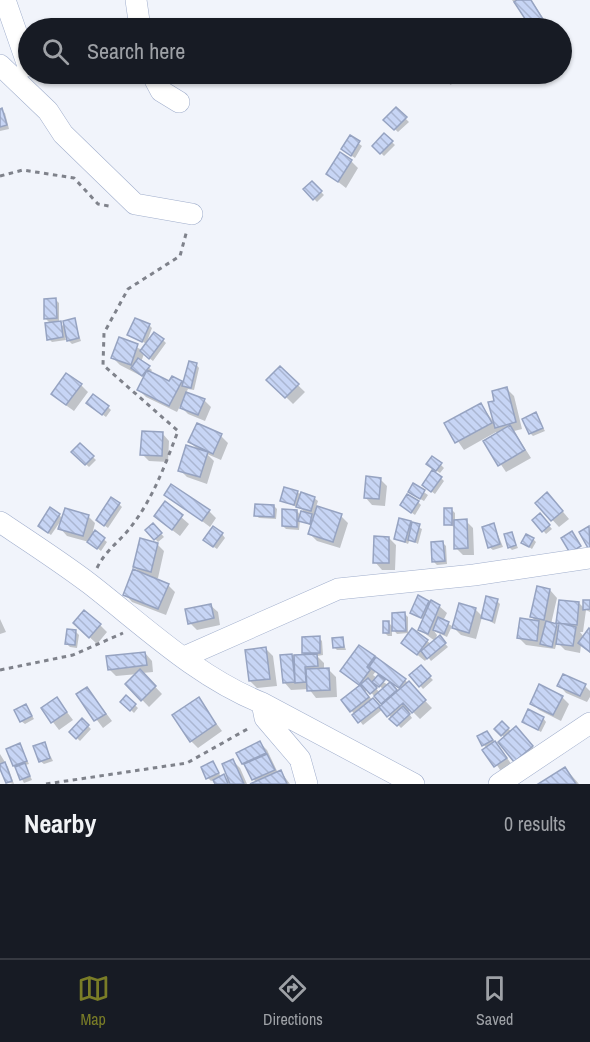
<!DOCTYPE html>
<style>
body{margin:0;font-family:"Archivo Narrow",sans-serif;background:#20242c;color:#f1f3f6}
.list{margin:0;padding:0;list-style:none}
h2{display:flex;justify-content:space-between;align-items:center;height:78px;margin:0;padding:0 24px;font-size:26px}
h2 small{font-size:20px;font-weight:400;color:#9ea1a6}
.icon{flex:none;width:33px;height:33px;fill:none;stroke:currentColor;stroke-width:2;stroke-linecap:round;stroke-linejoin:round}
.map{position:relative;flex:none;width:590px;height:784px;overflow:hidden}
.search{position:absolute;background:#171b24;box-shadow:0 2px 4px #0004;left:18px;right:18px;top:18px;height:66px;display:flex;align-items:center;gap:15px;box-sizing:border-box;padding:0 21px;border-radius:33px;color:#9ea1a6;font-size:22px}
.sheet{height:174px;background:#171b24}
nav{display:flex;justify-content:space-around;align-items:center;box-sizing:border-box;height:84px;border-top:2px solid #363941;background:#171b24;font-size:16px;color:#9ea1a6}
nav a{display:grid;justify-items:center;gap:3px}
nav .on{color:#7a7d27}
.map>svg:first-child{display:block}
.shadow{fill:#0003;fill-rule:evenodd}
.building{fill:url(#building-back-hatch);stroke:#96a3c1;stroke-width:1.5}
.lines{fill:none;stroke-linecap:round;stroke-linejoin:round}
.minor-casing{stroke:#a0aecc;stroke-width:22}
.path{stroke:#7f828b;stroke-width:3;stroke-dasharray:4.5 4.5;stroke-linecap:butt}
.minor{stroke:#fff;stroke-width:21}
</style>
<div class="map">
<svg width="590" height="784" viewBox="0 0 590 784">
<defs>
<pattern id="building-back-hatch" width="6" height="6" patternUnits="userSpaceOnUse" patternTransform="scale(1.5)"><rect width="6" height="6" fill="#c7d5f5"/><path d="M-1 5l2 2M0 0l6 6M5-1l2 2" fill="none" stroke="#aab6d1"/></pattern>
</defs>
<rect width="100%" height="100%" fill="#f1f4fb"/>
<path class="shadow" d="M512,0H531L550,28H533Z
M435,74H457L451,85Z
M396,109L409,122L398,132L385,120Z
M0,110L5,113L9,129L0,131Z
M384,135L395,145L384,156L374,146Z
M350,137L362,146L355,158L346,152Z
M351,161L358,168L346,188L328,174Z
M312,183L324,195L317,202L305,189Z
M56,300L59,303V323L66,328L74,320L81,341L72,344L65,337L66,340L52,342L49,339L51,324L45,318Z
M149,325L152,328L146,344L163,340L166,343L153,361L144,354L141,362L152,370L150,373L170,383L181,382L184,385L196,364L199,368L194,390L188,389L186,393L204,400L211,407L205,421L188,414L180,406L177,412L146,397L139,390L145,378L120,365L113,358L120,339L142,350L147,344L129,335Z
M280,368L305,392L293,404L269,380Z
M81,385L88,392L74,411L60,401Z
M507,389L514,396L522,429L514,431L531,458L506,472L485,441L498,434L496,432L464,450L446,424L481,405L493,421Z
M91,406L108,407L111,410L106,417Z
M535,414L545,431L533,436L530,433Z
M162,433L169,441L168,462L149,461L142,454Z
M221,436L228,443L221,460L207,454L214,461L207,484L187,477L180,470L199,451L190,442Z
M80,445L96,460L89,467L73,452Z
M441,465L444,468L440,473L431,467Z
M441,478L444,481L435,494L427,488Z
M380,479L387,486L385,506L372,505L365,497Z
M413,485L428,495L424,501L413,495Z
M285,489L314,498L318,501L316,507L341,516L348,523L340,548L317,541L310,534L312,526L300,520L299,530L286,529L283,526L297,511L301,516L303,510L281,500Z
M166,494L209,511L216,518L210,527Z
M554,501L569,519L559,527L537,503Z
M418,502L421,505L415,515L405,508Z
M165,503L189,524L180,536L163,523Z
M119,504L122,507L108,528L101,523Z
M274,506L277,509L276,519L259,518L256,515Z
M452,510L455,513V521H466L473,528L474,555H463L456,548L455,527L446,524Z
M59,515L63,519L88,516L95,523L93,531L107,542L101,551L89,542L67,536L60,528L62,519L51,535L43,529Z
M540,515L552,529L546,534L534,520Z
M410,523L422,529L418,544L410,539L408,544L395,538Z
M153,525L164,537L158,542L147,530Z
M494,525L503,547L493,550L489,547Z
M511,533L518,548L512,550L509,547Z
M222,534L225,538L217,549L208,543Z
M389,538L396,545L395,570H382L375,562Z
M533,539L536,542L532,549L526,545Z
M443,543L446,546L447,564L437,565L434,562Z
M157,544L164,551L158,578H151L168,585L175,592L166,615L132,602L125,594L142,574L134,567Z
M550,590L557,598L551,624L559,626L560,601L579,603L585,609L590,601V612L586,610L583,632H580L584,637L590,631V653L581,645L580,653L565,650L557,642L555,649L526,645L519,638L536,622L532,617Z
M497,601L500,604L495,624L482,617L476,639L461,635L454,628L475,609L483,617Z
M428,602L439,606L447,613L443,621L452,626L447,637L434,631L437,635L435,641L420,630L424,620L412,612Z
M210,605L218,612L220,625L197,630L190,623Z
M405,614L408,617V633L397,634L392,628V636H388L385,633L388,622L394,628Z
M0,619L6,632L0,634Z
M100,625L107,632L97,644L82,630Z
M412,630L431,644L439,637L448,647L431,661L428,657L425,661L403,643Z
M75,631L79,635L77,648L70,647L67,644Z
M319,638L322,641L323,655L317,656L324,663V670H329L336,677L337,697L316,698L309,689L291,690L284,682L292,655L307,656L304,653Z
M342,638L346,650H337L334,647Z
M266,649L273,656L277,686L257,688L250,681Z
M145,653L152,661L153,672L142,673L162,694L149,707L127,684L138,674L116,676L109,669Z
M374,658L405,680L432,708L420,719L411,710L408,712L412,718L401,728L383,709L363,725L343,700L361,686L350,678ZM376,671L378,674L391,683L388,685L377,678L373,675ZM374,681L383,689L380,693L372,684ZM391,683L401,690L398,693ZM368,690L384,705L380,708L365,692Z
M420,667L433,680L423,689L411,675Z
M559,685L585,686L590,691V697L587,702L566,693Z
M87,688L112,721L103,728L78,695Z
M126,697L138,708L134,713L122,701Z
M562,697L569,704L561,721L539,710L532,703Z
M57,699L73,720L59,730L43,709Z
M198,699L222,731L198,748L191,741Z
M26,706L34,719L25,724L21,721Z
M543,718L546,722L541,732L524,722Z
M82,720L91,729L80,741L71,732Z
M502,723L512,732L523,736L539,754L522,768L505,738L496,729Z
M490,736L513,766L502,773L484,745Z
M44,743L53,761L44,764L40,761Z
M260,743L267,750L278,773L281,772L290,784H253L256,783L238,753Z
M20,745L29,764L25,765L32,780L24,783L14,765Z
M0,754L8,767L14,784L7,782L0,769Z
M233,761L240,768L247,784H232Z
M213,763L221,777L224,776L232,784H216L214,780L211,781L208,778Z
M565,768L579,784H541Z"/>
<path class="building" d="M517,0H531L544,21L531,28L514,2Z
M433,74H453L447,83Z
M396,107L407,117L394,130L383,120Z
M2,108L7,125L0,127V109Z
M384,133L393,141L380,154L372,146Z
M350,135L360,141L351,156L341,149Z
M340,152L352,160L338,182L326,174Z
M312,181L322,191L313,200L303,189Z
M56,298L57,318L44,319V299Z
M75,318L79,338L67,341L63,321Z
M135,318L150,324L142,342L127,335Z
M61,321L63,337L47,340L45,323Z
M154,332L164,339L149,359L140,351Z
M119,337L138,344L131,365L111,358Z
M138,358L150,366L142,376L131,368Z
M189,361L197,363L191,388L182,386Z
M280,366L299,384L285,398L266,380Z
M147,370L169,381L172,376L182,381L169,406L137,390Z
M66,373L82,384L66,405L51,394Z
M507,387L516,422L495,428L488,402L494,401L492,391Z
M186,392L205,399L198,415L180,408Z
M93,394L109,406L102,415L86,403Z
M481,403L492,423L455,443L444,423Z
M536,412L543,428L529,434L522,419Z
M197,423L222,434L213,454L188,442Z
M510,425L525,450L498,466L483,441Z
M142,431L163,432L162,456L140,455Z
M80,443L94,456L85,465L71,452Z
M186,445L208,452L200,477L178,471Z
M432,456L442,463L436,471L426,464Z
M432,470L442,477L431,492L422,485Z
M366,476L381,478L379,499L364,498Z
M413,483L425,490L420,499L408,492Z
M171,484L210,510L202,521L164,495Z
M284,487L298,491L294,505L280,501Z
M301,492L315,497L311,511L296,507Z
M547,492L563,511L551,521L535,503Z
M407,494L419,501L411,513L400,505Z
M111,497L120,503L104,526L96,520Z
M165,501L183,515L172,530L154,516Z
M255,504L274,505V517L254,516Z
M317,506L342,514L333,542L308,534Z
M50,507L60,514L48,533L38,526Z
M65,508L89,515L83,536L58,529Z
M444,508H452V525H444Z
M282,509L297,510V527L282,526Z
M301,511L312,514L310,524L298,521Z
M540,513L550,525L542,532L532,520Z
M399,518L411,521L405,542L394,539Z
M467,519L468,548L454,549V520Z
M412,522L420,524L415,542L408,540Z
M153,523L162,533L154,540L145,530Z
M494,523L500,544L488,548L482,527Z
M213,526L223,533L213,547L203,540Z
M589,526L590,547L588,548L579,532Z
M95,530L105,538L97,549L87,542Z
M572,531L581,546L570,553L561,538Z
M512,532L516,545L508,548L504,534Z
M526,534L534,538L529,547L521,543Z
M374,536L389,537V563H373Z
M140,538L158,543L151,572L133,567Z
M443,541L445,561L432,562L431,542Z
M133,569L169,584L158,609L123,595Z
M537,586L550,589L544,620L530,617Z
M418,595L429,601L421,618L410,613Z
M486,596L498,599L492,621L481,618Z
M431,600L440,605L428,634L418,630Z
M559,600L579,602L577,625L556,623Z
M583,600H590V609L583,610Z
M459,603L476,608L469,633L452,628Z
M211,604L214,618L188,624L185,609Z
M84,610L101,624L89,638L73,623Z
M405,612L406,631H392V613Z
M438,617L449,622L444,634L433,630Z
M520,618L539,621L537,641L517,638Z
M383,621H389V633H383Z
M546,621L557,624L552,647L540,644Z
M559,623L576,627L573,646L556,644Z
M412,628L428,640L417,655L401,643Z
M589,628L590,629V652L578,643Z
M67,629L76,630L75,645L65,644Z
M440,635L446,643L427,659L421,651Z
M320,636V653H302V637Z
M343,637L344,647L333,648L332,638Z
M359,645L375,656L367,667L370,670L359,685L340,671Z
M266,647L270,679L249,681L245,650Z
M145,652L147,665L108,670L106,656Z
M292,654L295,682L283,683L280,655Z
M317,654L318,666L305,667L306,682L295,683L294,655Z
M376,657L406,679L399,688L369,667Z
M421,665L431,676L419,687L409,675Z
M329,668L330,690L307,691L306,669Z
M140,669L156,686L141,701L125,684Z
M563,674L586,684L580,696L557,686Z
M378,675L385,680L379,687L372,682Z
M368,678L377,688L370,694L361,684Z
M409,681L426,700L412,713L403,703L387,717L379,707Z
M390,682L397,690L381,704L374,696Z
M539,684L563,696L553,715L530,704Z
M360,685L369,697L350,712L341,700Z
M87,687L106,714L94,721L76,694Z
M126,695L136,704L130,711L120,702Z
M57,697L67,712L51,723L41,708Z
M199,697L216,724L190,742L172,715Z
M373,698L380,706L358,723L352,715Z
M26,704L32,716L20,722L14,710Z
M403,706L410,714L397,726L389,719Z
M528,709L544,717L538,730L522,722Z
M82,718L89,725L76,739L69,732Z
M502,721L509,728L501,736L494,729Z
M516,726L533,746L514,762L498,742Z
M487,731L493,740L482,746L477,736Z
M260,741L266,753L242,764L236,753Z
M495,741L507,758L494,767L482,750Z
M45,742L50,758L39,762L33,746Z
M20,743L27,761L13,766L6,749Z
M267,754L275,770L252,780L244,764Z
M233,759L244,784H230L222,764Z
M213,761L219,773L206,779L201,767Z
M5,762L12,781L6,783L0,769V764Z
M25,763L30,776L20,780L15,767Z
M565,767L576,784H538Z
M281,770L287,784H250Z
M224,774L228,784H215L213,780Z"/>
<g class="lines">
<g class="minor-casing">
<path id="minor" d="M5,0L28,66
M136,0L140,28
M0,65L48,111L63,134L135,204L192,214
M152,74L161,91L179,102
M0,522C30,542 61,562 90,584C144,626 197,677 262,703L265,718L300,759L307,784
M184,657L338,589L474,575L590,558
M262,703L414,784
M499,784L590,723"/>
</g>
<path class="path" d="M0,176L23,170L74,178L98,204L109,206
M97,568C105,551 119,542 130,528C153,499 165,465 178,431L103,365L104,333L128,289L180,256L187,230
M0,670L73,655L123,633
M46,784L187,763L251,727"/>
<use href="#minor" class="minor"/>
</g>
</svg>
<div class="search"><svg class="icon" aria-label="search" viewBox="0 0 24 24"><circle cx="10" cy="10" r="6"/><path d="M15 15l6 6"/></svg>Search here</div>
</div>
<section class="sheet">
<h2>Nearby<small>0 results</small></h2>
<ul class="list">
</ul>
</section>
<nav>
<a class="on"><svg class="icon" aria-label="map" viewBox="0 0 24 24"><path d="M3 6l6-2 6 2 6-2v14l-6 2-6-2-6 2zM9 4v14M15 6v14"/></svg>Map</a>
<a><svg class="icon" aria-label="directions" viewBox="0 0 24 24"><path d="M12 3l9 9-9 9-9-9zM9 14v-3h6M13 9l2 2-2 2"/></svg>Directions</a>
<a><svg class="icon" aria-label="saved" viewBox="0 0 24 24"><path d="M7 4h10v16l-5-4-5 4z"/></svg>Saved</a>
</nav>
